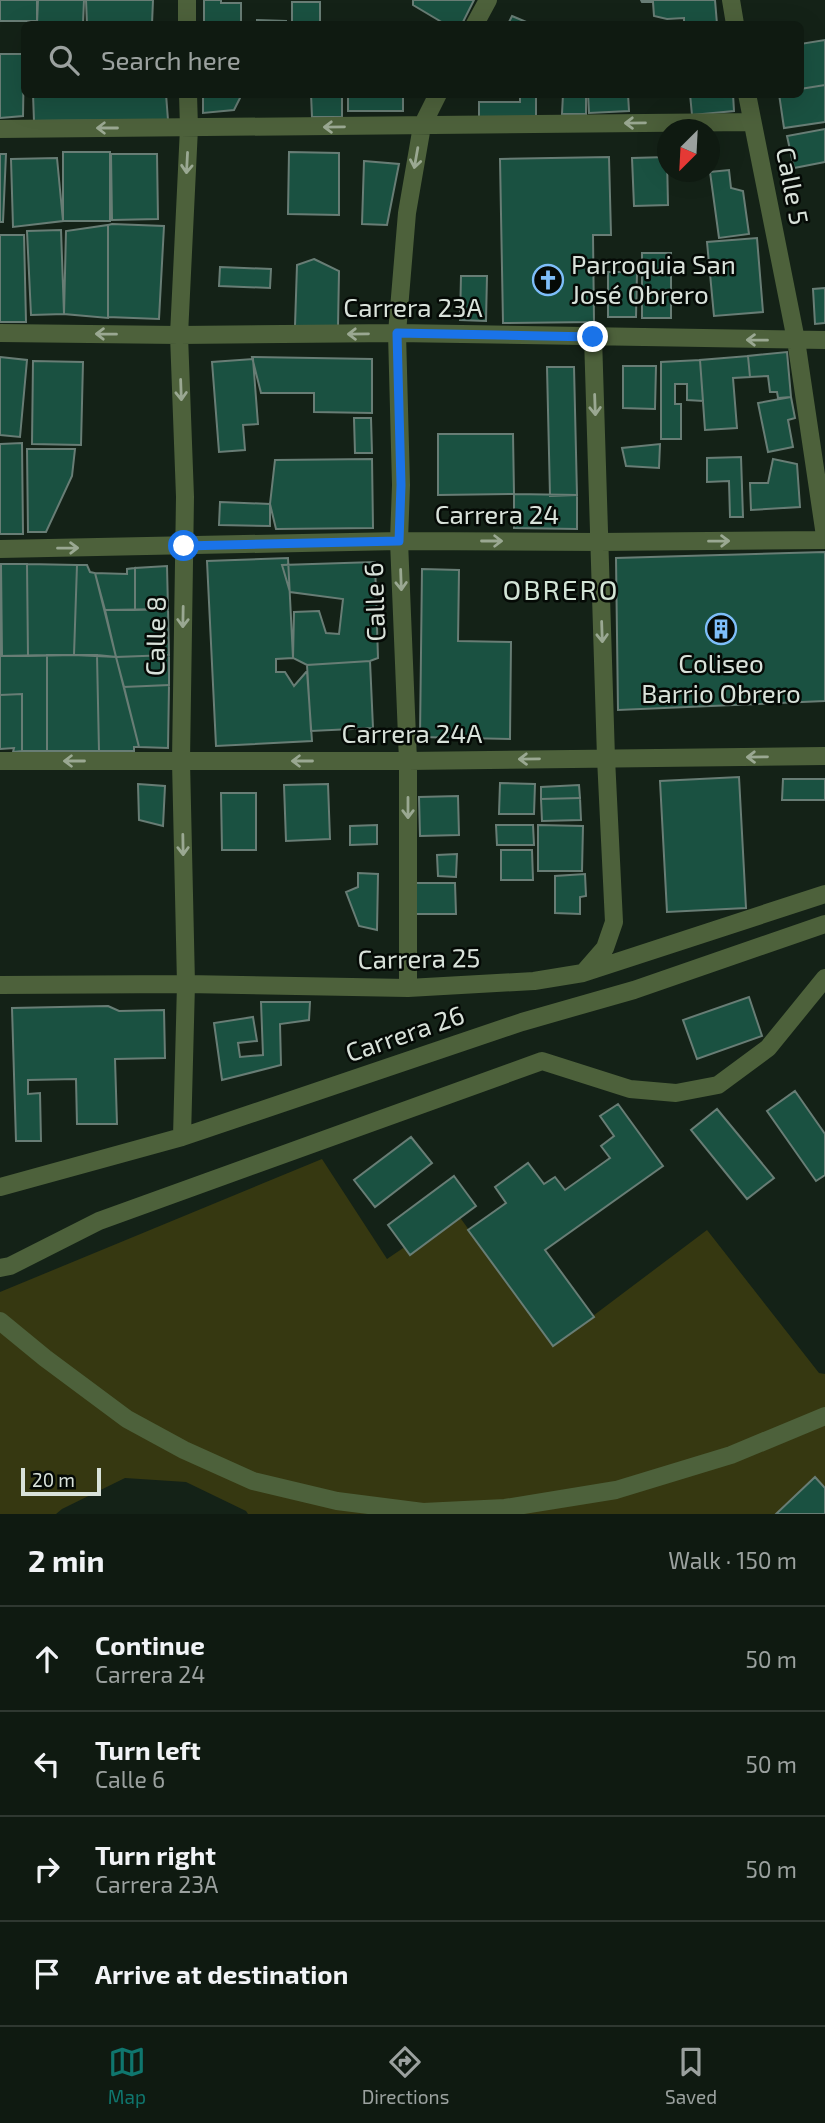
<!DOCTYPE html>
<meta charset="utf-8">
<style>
body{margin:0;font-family:"Exo 2",sans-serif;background:#18231a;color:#f1f3f6}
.compass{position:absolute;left:657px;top:119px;width:63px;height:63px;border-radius:50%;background:#0f1a11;box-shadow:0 7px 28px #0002;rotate:204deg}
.scale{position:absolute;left:21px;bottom:18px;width:80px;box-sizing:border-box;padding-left:7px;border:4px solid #d9e2da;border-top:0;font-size:19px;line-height:24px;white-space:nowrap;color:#d9e2da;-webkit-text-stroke:5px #050a06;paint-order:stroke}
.stop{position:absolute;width:21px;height:21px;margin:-16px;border:5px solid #1a73e8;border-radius:50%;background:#fff}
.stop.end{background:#1a73e8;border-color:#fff;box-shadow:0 2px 7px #0008}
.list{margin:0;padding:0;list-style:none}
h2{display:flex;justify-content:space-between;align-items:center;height:91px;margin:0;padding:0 28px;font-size:30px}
h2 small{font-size:23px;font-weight:400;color:#9ba19f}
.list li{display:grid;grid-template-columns:46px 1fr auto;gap:21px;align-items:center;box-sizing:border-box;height:105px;padding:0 28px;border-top:2px solid #2f3831}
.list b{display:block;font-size:26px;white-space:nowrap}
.list p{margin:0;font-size:23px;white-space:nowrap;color:#9ba19f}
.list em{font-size:23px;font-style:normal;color:#9ba19f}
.icon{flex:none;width:38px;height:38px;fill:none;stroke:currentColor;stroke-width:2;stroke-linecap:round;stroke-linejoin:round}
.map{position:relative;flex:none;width:825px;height:1514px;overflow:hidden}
.search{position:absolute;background:#0f1a11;box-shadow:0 7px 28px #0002;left:21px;right:21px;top:21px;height:77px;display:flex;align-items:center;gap:18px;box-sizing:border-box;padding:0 24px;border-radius:10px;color:#9ba19f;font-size:26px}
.sheet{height:511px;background:#0f1a11}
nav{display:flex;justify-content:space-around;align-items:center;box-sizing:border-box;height:98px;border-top:2px solid #2f3831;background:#0f1a11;font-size:19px;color:#9ba19f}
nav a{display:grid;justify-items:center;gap:4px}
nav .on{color:#0f766e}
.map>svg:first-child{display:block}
.green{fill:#363811}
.building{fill:#1a5141;stroke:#687d75;stroke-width:2}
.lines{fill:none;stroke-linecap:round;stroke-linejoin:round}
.minor{stroke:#4d613b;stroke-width:18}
.oneway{stroke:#9aa892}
.route{stroke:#1a73e8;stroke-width:9}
.labels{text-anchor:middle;stroke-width:5;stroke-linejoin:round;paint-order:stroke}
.street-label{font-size:26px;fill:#d9e2da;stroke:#050a06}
.poi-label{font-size:26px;fill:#d9e2da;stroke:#050a06;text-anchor:start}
.neighbourhood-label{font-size:28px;letter-spacing:2px;fill:#d2e4d5;stroke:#050a06}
</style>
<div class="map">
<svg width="825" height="1514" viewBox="0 0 825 1514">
<rect width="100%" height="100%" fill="#142217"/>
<path class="green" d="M322,1159L387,1259L456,1212L553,1346L707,1230L819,1373L825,1374V1514H248L246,1511L186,1482L125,1478L62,1509L56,1514H0V1292Z"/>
<path class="building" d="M0,0H37V21H0Z
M38,0H84L83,24H37Z
M86,0H153L152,24H87Z
M204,0H221V3H241V24H204Z
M413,0H474L462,24H445L413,5Z
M641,0H715L717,24H684V18L667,19L654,16L653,2H642Z
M292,2H320V24H292Z
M512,16L531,24H508Z
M257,20L286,21V24H257Z
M825,40V85L800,89V44Z
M0,54H24L23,116L0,118Z
M825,85V122L784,128L779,94H800V89Z
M33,94H166L168,120L34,121Z
M203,94H240V98L234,110L203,113Z
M311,94H342V117H312Z
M348,94H403V111H348Z
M520,94H536V117H479V102H520Z
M563,94H586V114H562Z
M588,94H628L629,111L589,113Z
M690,94H733L734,111L692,115Z
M825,129V162L794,168L787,136Z
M63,152H110V221H63Z
M289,152L339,153V215L288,214Z
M0,154H6L3,222H0Z
M111,154H157L158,219L112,220Z
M609,157L611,235H593L594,322L503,323L500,159Z
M667,157L668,205L634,206L632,158Z
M57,158L63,221L13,227L11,159Z
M364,161L399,164L387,225L362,224Z
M729,170L731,188L743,191L749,234L719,238L710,172Z
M112,224L164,226L159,319L108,317V225Z
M108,225V318L64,314L66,231Z
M61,230L64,314L31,315L27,231Z
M0,235H24L26,322H0Z
M757,238L763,312L714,316L707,242Z
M642,253H671V318H642Z
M314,259L339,271L338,327L295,326L297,265Z
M220,267L271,269L270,288L219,286Z
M608,272H637L636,317H608Z
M461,276H487L486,321L460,320Z
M825,288V323L815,324L813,289Z
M787,352L791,397L778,398L777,392H770L768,376L750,377L748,356Z
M748,356L750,377L733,378L737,428L705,430L700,360Z
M0,357L27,360L20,437L0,435Z
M252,357L372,359V413L314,412V393H261Z
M253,359L258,424L243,425L245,450L219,452L212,362Z
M700,360L703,401L687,400V384H675V404H681V439H661V362Z
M33,361L83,362L81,445L32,444Z
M623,366H656L655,409L623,408Z
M547,367H574L577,495L550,496Z
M791,397L795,418L788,420L793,447L768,452L758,403Z
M354,418H371L372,453H355Z
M438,434H513L514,494L438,495Z
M22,443L23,534H0V444Z
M660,444L659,468L626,466L622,448Z
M27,449H75L72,476L46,532H28Z
M741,457L743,517H730L729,481L707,482V458Z
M372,459L373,528L276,529L270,504L275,460Z
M773,459L797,464L800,507L751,510L750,483H768Z
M514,494L577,495V529L514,528Z
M220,502L270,504V526L219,525Z
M825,552V701L618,710L616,558Z
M288,558L293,658L276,659V672H285L294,686L307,671L312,741L216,746L207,561Z
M375,562L378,658L370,661L307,665L293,658L294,612L319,611L326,633L339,634L343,599L290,592L282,565Z
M0,564L2,656H0Z
M1,564H27L28,656H2Z
M27,564L77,565L74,655L28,656Z
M77,565H87L90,572L95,573L116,657L74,655Z
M167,566L168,609L135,610V568Z
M135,568V610H105L95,573L127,574V569Z
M422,569L459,570L458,641L511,642L510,739L420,737Z
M168,609L169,655L116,657L105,610Z
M47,655H97L99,751H47Z
M47,655V751H22V694L0,695V656Z
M97,655L116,657L139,747H134V751H99Z
M169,655V685L124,687L116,657Z
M370,661L373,728L311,731L307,665Z
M169,685L168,748L139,747L124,687Z
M22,694V751L13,752L14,748L0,749V695Z
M739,777L746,908L667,912L660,781Z
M783,779H825V800H782Z
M500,783L535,784L534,814H499Z
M138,784L165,786L163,826L139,820Z
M328,784L330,839L286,841L284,785Z
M579,785L580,798L541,799V787Z
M221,793H256V850H222Z
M458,796L459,835L420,836L419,797Z
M580,798L581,820L542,821L541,799Z
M377,825V844L350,845V826Z
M496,825H533L534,845H497Z
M538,825L583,826L582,871H538Z
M501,850H532L533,880H501Z
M457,854L456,877L438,876L437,855Z
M358,873L378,874L377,930L359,926L346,892L358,887Z
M585,874L586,896L580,897V914L555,913V876Z
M412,883H455L456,914H412Z
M749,997L762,1036L697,1059L683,1020Z
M261,1002H310L309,1020L280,1024L281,1065L222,1080L214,1023L253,1017L257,1041L238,1043L240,1057L263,1055Z
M108,1006L119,1011L164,1010L165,1058L115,1059L117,1124H77L76,1079L28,1080V1094L40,1093L41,1141H16L12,1008Z
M795,1091L825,1134V1175L816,1181L767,1111Z
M618,1104L663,1166L545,1250L594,1317L553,1346L468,1230L506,1203L495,1187L528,1163L544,1184L555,1177L565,1190L610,1158L601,1146L614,1136L600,1116Z
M717,1109L774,1178L747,1199L691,1130Z
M411,1137L432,1163L375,1207L354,1180Z
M454,1176L476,1206L410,1255L388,1225Z
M815,1477L825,1488V1514H776Z"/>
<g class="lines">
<path class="minor" d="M187,0V24
M731,0L735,24
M475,24L488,0
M747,94L796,340L825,536
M0,129L752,122
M0,333L179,335L397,333L825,340
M0,549L399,541L599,542L825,540
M0,761H408L825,756
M585,971L605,948L614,922L606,758L593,337
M0,985L186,984L408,988L534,981L583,973L825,894
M408,988V761L399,541L401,485L397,333L407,213L422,126L438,94
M182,1137L186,984L181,761L185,497L179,335L189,128L188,94
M0,1187L182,1137L522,1022L634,990L825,924
M0,1268L10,1266L99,1221L542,1061L630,1089L676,1093L718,1085L768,1048L825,978
M0,1321L45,1358L127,1419L184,1450L253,1481L337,1501L423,1512L505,1508L616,1490L731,1455L825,1416"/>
</g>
<defs><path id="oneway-shaft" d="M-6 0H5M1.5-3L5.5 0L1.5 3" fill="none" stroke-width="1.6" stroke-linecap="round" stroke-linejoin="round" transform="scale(1.75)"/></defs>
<g class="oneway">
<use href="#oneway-shaft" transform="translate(635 123) rotate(179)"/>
<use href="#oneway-shaft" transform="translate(334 127) rotate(179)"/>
<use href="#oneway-shaft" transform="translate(107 128) rotate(-180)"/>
<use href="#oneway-shaft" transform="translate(416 158) rotate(100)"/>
<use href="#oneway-shaft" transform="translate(187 163) rotate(93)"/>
<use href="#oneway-shaft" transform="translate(106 334) rotate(-179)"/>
<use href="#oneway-shaft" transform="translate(358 334) rotate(179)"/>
<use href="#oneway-shaft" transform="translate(757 340) rotate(-179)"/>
<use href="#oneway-shaft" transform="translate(181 390) rotate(88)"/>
<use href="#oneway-shaft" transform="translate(595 405) rotate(88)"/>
<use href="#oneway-shaft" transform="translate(492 541)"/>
<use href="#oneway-shaft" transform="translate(719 541) rotate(-1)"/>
<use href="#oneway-shaft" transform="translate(68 548) rotate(-1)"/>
<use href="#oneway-shaft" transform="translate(401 580) rotate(88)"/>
<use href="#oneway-shaft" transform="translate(183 617) rotate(91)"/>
<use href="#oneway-shaft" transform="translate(602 632) rotate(88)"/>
<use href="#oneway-shaft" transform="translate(757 757) rotate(179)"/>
<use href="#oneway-shaft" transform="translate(529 759) rotate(179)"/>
<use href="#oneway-shaft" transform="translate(74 761) rotate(180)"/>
<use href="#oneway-shaft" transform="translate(302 761) rotate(-180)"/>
<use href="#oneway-shaft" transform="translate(408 808) rotate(90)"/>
<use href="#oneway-shaft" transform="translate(183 845) rotate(89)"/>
</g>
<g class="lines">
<path class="route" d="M184,546L399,541L401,485L397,333L593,337"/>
</g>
<defs>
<g id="church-ring" transform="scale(1.575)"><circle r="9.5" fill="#050a06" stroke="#7ebef9" stroke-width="1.5"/><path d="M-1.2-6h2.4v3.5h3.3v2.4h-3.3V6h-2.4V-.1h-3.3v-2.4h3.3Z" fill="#7ebef9"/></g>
<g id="building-ring" transform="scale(1.575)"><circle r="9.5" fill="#050a06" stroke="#7ebef9" stroke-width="1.5"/><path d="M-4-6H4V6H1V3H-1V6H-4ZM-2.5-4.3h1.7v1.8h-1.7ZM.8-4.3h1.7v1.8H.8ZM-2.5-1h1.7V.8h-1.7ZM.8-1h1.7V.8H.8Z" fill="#7ebef9"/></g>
</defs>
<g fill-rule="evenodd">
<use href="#church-ring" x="548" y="280"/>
<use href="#building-ring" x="721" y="629"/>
</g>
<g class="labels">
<g class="street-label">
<text transform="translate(792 186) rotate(79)" y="9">Calle 5</text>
<text x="413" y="317">Carrera 23A</text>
<text x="497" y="524">Carrera 24</text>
<text transform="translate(375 602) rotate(-92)" y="9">Calle 6</text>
<text transform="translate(156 636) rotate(-89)" y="9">Calle 8</text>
<text x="412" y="743">Carrera 24A</text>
<text transform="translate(419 959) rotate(-1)" y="9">Carrera 25</text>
<text transform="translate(405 1034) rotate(-19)" y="9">Carrera 26</text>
</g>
<g class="poi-label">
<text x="571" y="274">Parroquia San<tspan x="571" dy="30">José Obrero</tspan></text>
<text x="721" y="673" text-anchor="middle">Coliseo<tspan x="721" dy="30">Barrio Obrero</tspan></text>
</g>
<g class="neighbourhood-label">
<text x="561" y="600">OBRERO</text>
</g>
</g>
</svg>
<svg class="compass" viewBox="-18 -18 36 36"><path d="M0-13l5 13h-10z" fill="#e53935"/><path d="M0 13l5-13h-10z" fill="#9ba19f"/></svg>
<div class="scale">20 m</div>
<div class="stop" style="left:184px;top:546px"></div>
<div class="stop end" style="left:593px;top:337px"></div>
<div class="search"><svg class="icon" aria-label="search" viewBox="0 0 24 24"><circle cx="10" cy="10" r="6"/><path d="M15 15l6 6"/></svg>Search here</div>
</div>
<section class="sheet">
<h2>2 min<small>Walk · 150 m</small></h2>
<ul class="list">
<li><svg class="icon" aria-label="ahead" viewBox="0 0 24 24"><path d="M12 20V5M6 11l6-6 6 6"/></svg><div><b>Continue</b><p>Carrera 24</p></div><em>50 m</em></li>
<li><svg class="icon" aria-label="left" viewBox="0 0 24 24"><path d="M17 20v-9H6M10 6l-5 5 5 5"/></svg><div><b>Turn left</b><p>Calle 6</p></div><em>50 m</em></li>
<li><svg class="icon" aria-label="right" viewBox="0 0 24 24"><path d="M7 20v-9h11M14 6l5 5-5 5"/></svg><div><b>Turn right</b><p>Carrera 23A</p></div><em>50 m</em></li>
<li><svg class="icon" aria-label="arrive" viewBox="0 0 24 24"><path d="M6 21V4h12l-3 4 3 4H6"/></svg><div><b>Arrive at destination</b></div></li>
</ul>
</section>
<nav>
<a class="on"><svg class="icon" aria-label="map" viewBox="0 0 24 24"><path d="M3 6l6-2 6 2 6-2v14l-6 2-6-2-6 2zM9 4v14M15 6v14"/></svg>Map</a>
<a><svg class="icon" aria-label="directions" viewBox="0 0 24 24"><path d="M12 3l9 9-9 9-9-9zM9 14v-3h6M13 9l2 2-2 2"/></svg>Directions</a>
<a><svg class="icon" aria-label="saved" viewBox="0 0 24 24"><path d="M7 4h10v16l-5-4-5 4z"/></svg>Saved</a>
</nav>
